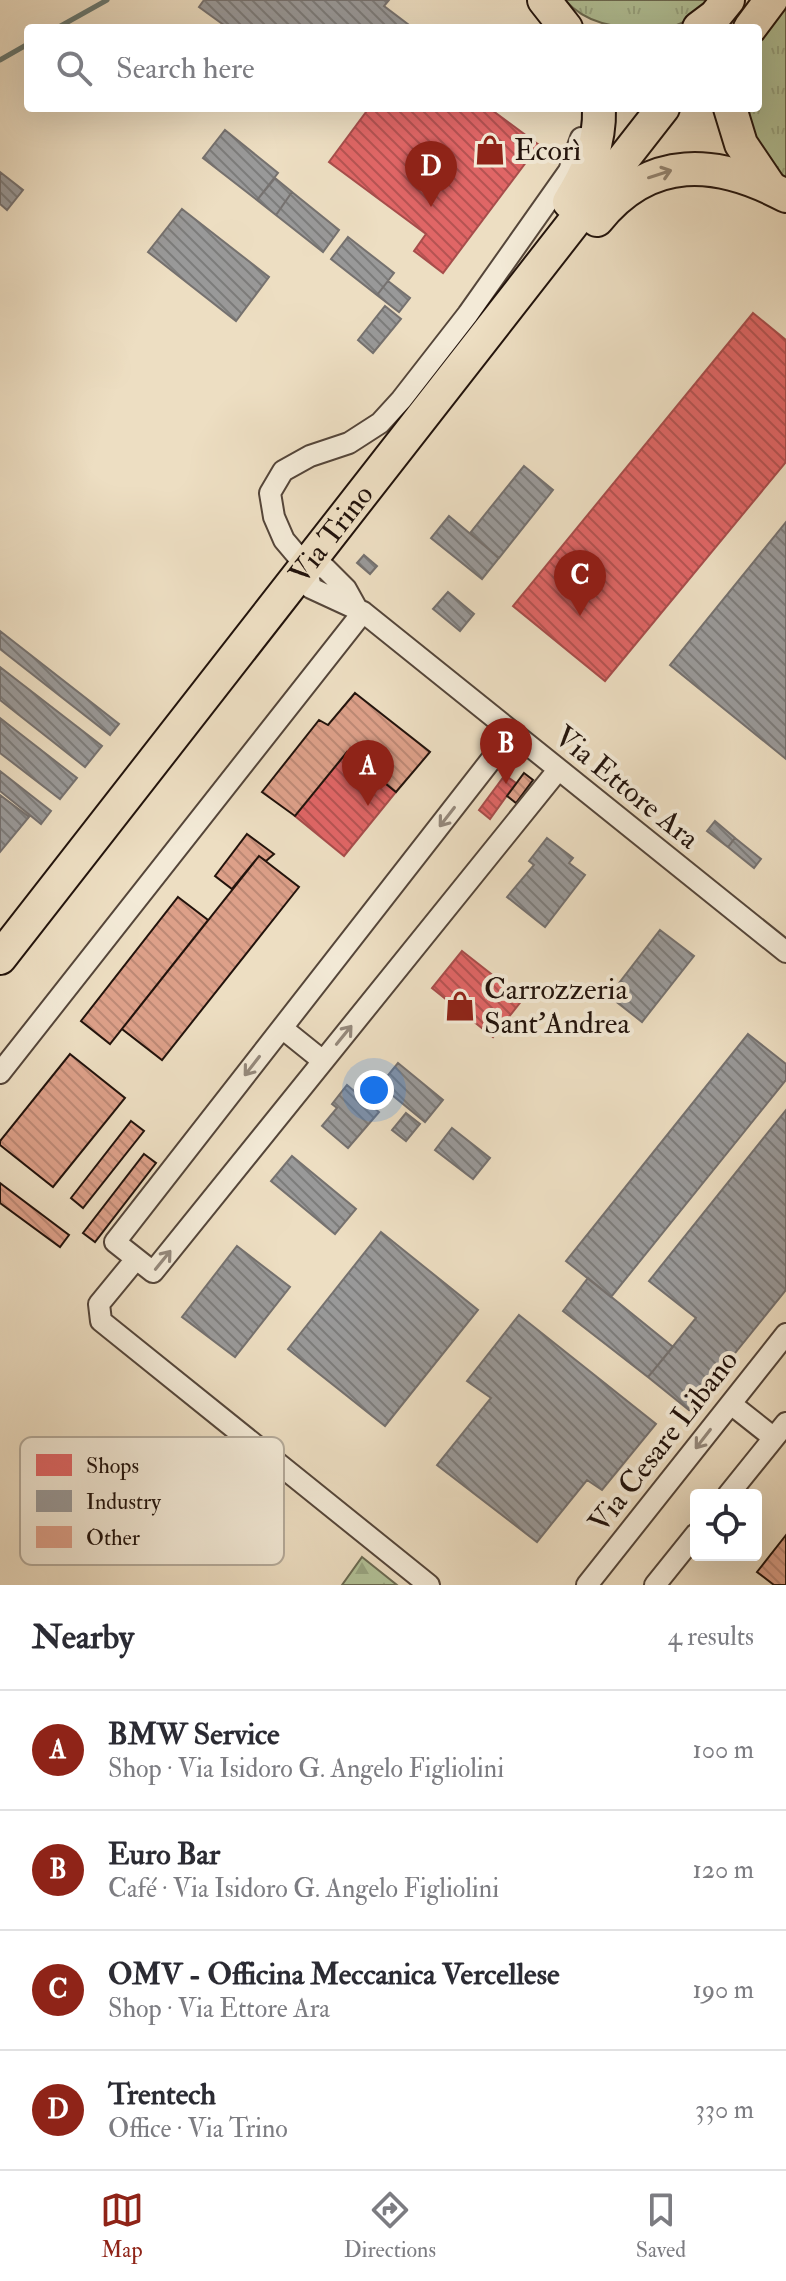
<!DOCTYPE html>
<meta charset="utf-8">
<style>
body{margin:0;font-family:"IM FELL Double Pica",serif;background:#f2f2f3;color:#2b2b33}
.controls{position:absolute;right:24px;bottom:24px;display:grid;overflow:hidden;border-radius:8px;box-shadow:0 8px 32px #0002}
.controls button{width:72px;height:72px;display:grid;place-items:center;padding:0;border:0;border-bottom:2px solid #e1e1e2;background:#fff;color:#2b2b33;font:40px sans-serif}
.you{position:absolute;left:374px;top:1090px;width:28px;height:28px;margin:-20px;border:6px solid #fff;border-radius:50%;background:#1a73e8;box-shadow:0 0 0 12px #1a73e833}
.badge{display:grid;place-items:center;width:52px;height:52px;border-radius:50%;background:#8f2418;color:#fff;font-size:26px;font-weight:700}
.pin{position:absolute;translate:-50% -66px;filter:drop-shadow(0 2px 4px #0008)}
.pin::after{content:'';position:absolute;top:42px;width:28px;height:24px;background:inherit;clip-path:polygon(0 0,100% 0,50% 100%)}
.list{margin:0;padding:0;list-style:none}
h2{display:flex;justify-content:space-between;align-items:center;height:104px;margin:0;padding:0 32px;font-size:34px}
h2 small{font-size:26px;font-weight:400;color:#7c7c81}
.list li{display:grid;grid-template-columns:52px 1fr auto;gap:24px;align-items:center;box-sizing:border-box;height:120px;padding:0 32px;border-top:2px solid #e1e1e2}
.list b{display:block;font-size:30px;white-space:nowrap}
.list p{margin:0;font-size:26px;white-space:nowrap;color:#7c7c81}
.list em{font-size:26px;font-style:normal;color:#7c7c81}
.icon{flex:none;width:44px;height:44px;fill:none;stroke:currentColor;stroke-width:2;stroke-linecap:round;stroke-linejoin:round}
.map{position:relative;flex:none;width:786px;height:1585px;overflow:hidden}
.search{position:absolute;background:#fff;box-shadow:0 8px 32px #0002;left:24px;right:24px;top:24px;height:88px;display:flex;align-items:center;gap:20px;box-sizing:border-box;padding:0 28px;border-radius:8px;color:#7c7c81;font-size:30px}
.sheet{height:584px;background:#fff}
nav{display:flex;justify-content:space-around;align-items:center;box-sizing:border-box;height:112px;border-top:2px solid #e1e1e2;background:#fff;font-size:22px;color:#7c7c81}
nav a{display:grid;justify-items:center;gap:4px}
nav .on{color:#8f2418}
.map>svg:first-child{display:block}
.grass{fill:url(#grass-tufts);stroke:#6a6a52;stroke-width:2}
.forest{fill:url(#forest-firs);stroke:#6a6a52;stroke-width:2}
.shops{fill:url(#shops-back-hatch);stroke:#a74d4b;stroke-width:2}
.industry{fill:url(#industry-back-hatch);stroke:#75716f;stroke-width:2}
.lines{fill:none;stroke-linecap:round;stroke-linejoin:round}
.stream{stroke:#697870;stroke-width:5}
.building{fill:url(#building-back-hatch);stroke:#22130c;stroke-width:2}
.minor-casing{stroke:#55463a;stroke-width:24}
.primary-casing{stroke:#22130c;stroke-width:36}
.minor{stroke:#f3ead7;stroke-width:20}
.primary{stroke:#eddec2;stroke-width:32}
.oneway{stroke:#928370}
.oneway2{stroke:#95897c}
.labels{text-anchor:middle;stroke-width:8;stroke-linejoin:round;paint-order:stroke}
.poi-label{font-size:30px;fill:#22130c;stroke:#f3ead7;text-anchor:start}
.street-label{font-size:30px;fill:#22130c;stroke:#f3ead7}
.key{fill:#f3ead7;stroke:#b4aa9a;stroke-width:2}
.key-label{font-size:22px;fill:#22130c}
</style>
<div class="map">
<svg width="786" height="1585" viewBox="0 0 786 1585">
<defs>
<pattern id="grass-tufts" width="24" height="20" patternUnits="userSpaceOnUse" patternTransform="scale(2)"><rect width="24" height="20" fill="#b2c298"/><path d="M3 7l-1-3M5 7V3M7 7l1-3M15 17l-1-3M17 17v-4M19 17l1-3" fill="none" stroke="#99a682"/></pattern>
<pattern id="forest-firs" width="22" height="20" patternUnits="userSpaceOnUse" patternTransform="scale(2)"><rect width="22" height="20" fill="#b2c298"/><path d="M5 1l3.5 6h-7zM16 11l3.5 6h-7z" fill="#99a682"/></pattern>
<pattern id="shops-back-hatch" width="6" height="6" patternUnits="userSpaceOnUse" patternTransform="scale(2)"><rect width="6" height="6" fill="#e06666"/><path d="M-1 5l2 2M0 0l6 6M5-1l2 2" fill="none" stroke="#b55352"/></pattern>
<pattern id="industry-back-hatch" width="6" height="6" patternUnits="userSpaceOnUse" patternTransform="scale(2)"><rect width="6" height="6" fill="#999"/><path d="M-1 5l2 2M0 0l6 6M5-1l2 2" fill="none" stroke="#7c7c7b"/></pattern>
<pattern id="building-back-hatch" width="6" height="6" patternUnits="userSpaceOnUse" patternTransform="scale(2)"><rect width="6" height="6" fill="#dda089"/><path d="M-1 5l2 2M0 0l6 6M5-1l2 2" fill="none" stroke="#bd8975"/></pattern>
</defs>
<rect width="100%" height="100%" fill="#eddec2"/>
<filter id="stains"><feTurbulence type="fractalNoise" baseFrequency=".0025" numOctaves="4"/><feColorMatrix values="0 0 0 0 .2 0 0 0 0 .09 0 0 0 0 .02 0 0 0 .5 -.17"/></filter>
<radialGradient id="worn" r=".72"><stop offset=".6" stop-color="#630" stop-opacity="0"/><stop offset="1" stop-color="#630" stop-opacity=".3"/></radialGradient>
<path class="grass" d="M565,0H711C699,12 687,23 670,27C663,29 653,28 645,28C616,28 586,24 565,0Z
M786,0V181L766,165L742,108H758V39Z"/>
<path class="forest" d="M362,1557L397,1585H342Z"/>
<path class="shops" d="M369,108H489L539,145L443,273L414,251L426,234L329,162Z
M753,313L786,340V462L605,681L513,606Z
M347,752L396,792L344,856L295,816Z
M505,775L516,783L490,819L479,810Z
M462,951L523,999L493,1037L432,988Z"/>
<path class="industry" d="M204,0H389L384,6L413,28H228L199,7Z
M225,130L278,173L257,200L203,158Z
M0,172L23,190L7,210L0,204Z
M275,178L292,192L276,215L257,200Z
M292,192L339,230L323,252L276,215Z
M182,209L269,277L236,321L148,252Z
M348,237L394,273L377,295L331,259Z
M388,281L410,298L399,312L377,295Z
M385,306L401,319L373,353L358,340Z
M524,466L553,490L499,558L470,533Z
M449,516L499,558L482,579L431,538Z
M786,522V759L670,665Z
M364,555L377,566L370,574L357,563Z
M448,592L474,614L460,631L433,609Z
M0,631L119,724L110,735L0,649Z
M0,667L102,746L85,767L0,700Z
M0,718L77,778L60,799L0,753Z
M0,771L51,811L41,824L0,791Z
M0,795L29,817L0,852Z
M715,821L735,838L728,847L707,831Z
M547,838L573,858L569,863L585,875L545,927L507,897L534,865L529,861Z
M735,838L761,859L754,868L728,847Z
M660,930L694,956L642,1022L609,996Z
M748,1034L786,1064V1080L611,1297L566,1261Z
M398,1063L443,1100L425,1122L380,1085Z
M347,1085L379,1112L348,1148L322,1126L337,1108L332,1104Z
M786,1110V1290L689,1410L648,1377L696,1318L649,1281Z
M406,1113L420,1124L406,1141L392,1130Z
M452,1128L490,1158L473,1179L435,1150Z
M292,1156L356,1209L335,1234L271,1181Z
M381,1232L478,1310L385,1426L288,1349Z
M237,1246L290,1287L235,1357L182,1317Z
M588,1278L673,1347L648,1377L563,1311Z
M519,1315L656,1424L602,1490L587,1480L537,1542L437,1465L491,1398L467,1381Z"/>
<g class="lines">
<path class="stream" d="M57,28L107,0
M0,60L28,44"/>
</g>
<path class="building" d="M355,693L430,752L396,792L347,752L295,816L262,792L319,720L328,725Z
M524,773L533,780L516,803L507,796Z
M247,834L274,854L266,861L259,856L232,889L215,876Z
M259,856L299,887L162,1060L122,1029Z
M178,897L208,920L110,1044L81,1021Z
M70,1054L125,1098L53,1187L0,1145V1141Z
M131,1121L144,1131L83,1208L71,1198Z
M144,1154L156,1163L95,1242L83,1233Z
M0,1183L69,1235L60,1247L0,1203Z
M786,1535V1585H774L757,1572Z"/>
<g class="lines">
<g class="minor-casing">
<path id="minor" d="M581,138L569,171L468,314L401,400L380,423L349,443L310,456L283,471L270,493L274,517L284,540L306,566L311,588L363,612L786,952
M306,566L325,568L346,589L356,607
M512,733L115,1242L153,1272L558,770
M282,1028L323,1061
M0,1073L363,612
M136,1259L99,1304L101,1321L429,1585
M731,1404L774,1438
M728,1495L786,1423
M587,1585L786,1334
M655,1585L696,1534"/>
</g>
<g class="primary-casing">
<g id="primary">
<path d="M544,0L566,28"/>
<path d="M699,28L715,16L728,0"/>
<path d="M750,28L771,0"/>
<path d="M730,108L741,144L770,187"/>
<path d="M569,202C588,172 600,144 599,108"/>
<path d="M597,220C650,154 717,159 786,196"/>
<path id="s1" d="M0,958L663,108"/>
</g>
</g>
<use href="#minor" class="minor"/>
<use href="#primary" class="primary"/>
</g>
<defs><path id="oneway-shaft" d="M-6 0H5M1.5-3L5.5 0L1.5 3" fill="none" stroke-width="1.6" stroke-linecap="round" stroke-linejoin="round" transform="scale(2)"/></defs>
<use class="oneway" href="#oneway-shaft" transform="translate(660 174) rotate(-18)"/>
<g class="oneway2">
<use href="#oneway-shaft" transform="translate(447 817) rotate(128)"/>
<use href="#oneway-shaft" transform="translate(344 1035) rotate(-51)"/>
<use href="#oneway-shaft" transform="translate(252 1066) rotate(128)"/>
<use href="#oneway-shaft" transform="translate(163 1260) rotate(-51)"/>
<use href="#oneway-shaft" transform="translate(703 1439) rotate(128)"/>
</g>
<defs>
<g id="shop-bare" transform="scale(2.4)"><path d="M-5-2.5h2.3a2.7 3.5 0 0 1 5.4 0H5L5.5 6h-11ZM-1.5-2.5h3a1.5 2.3 0 0 0-3 0Z" fill="#8f2418" stroke="#f3ead7" stroke-width="2.5" paint-order="stroke"/></g>
</defs>
<g fill-rule="evenodd">
<use href="#shop-bare" x="490" y="150"/>
<use href="#shop-bare" x="460" y="1006"/>
</g>
<g class="labels">
<g class="poi-label">
<text x="514" y="160">Ecorì</text>
<text x="484" y="999">Carrozzeria<tspan x="484" dy="34">Sant'Andrea</tspan></text>
</g>
<g class="street-label">
<text dy="10" stroke="none"><textPath href="#s1" startOffset="538">Via Trino</textPath></text>
<text transform="translate(627 787) rotate(39)" y="10">Via Ettore Ara</text>
<text transform="translate(663 1441) rotate(-52)" y="10">Via Cesare Libano</text>
</g>
</g>
<rect x="20" y="1437" width="264" height="128" rx="12" class="key"/>
<rect x="36" y="1454" width="36" height="22" fill="#e06666"/>
<rect x="36" y="1490" width="36" height="22" fill="#999"/>
<rect x="36" y="1526" width="36" height="22" fill="#dda089"/>
<g class="key-label">
<text x="86" y="1473">Shops</text>
<text x="86" y="1509">Industry</text>
<text x="86" y="1545">Other</text>
</g>
<rect width="100%" height="100%" filter="url(#stains)"/>
<rect width="100%" height="100%" fill="url(#worn)"/>
</svg>
<div class="controls">
<button><svg class="icon" aria-label="locate" viewBox="0 0 24 24"><circle cx="12" cy="12" r="6"/><path d="M12 2v4M12 18v4M2 12h4M18 12h4"/></svg></button>
</div>
<div class="you"></div>
<div class="pin badge" style="left:368px;top:806px">A</div>
<div class="pin badge" style="left:506px;top:784px">B</div>
<div class="pin badge" style="left:580px;top:616px">C</div>
<div class="pin badge" style="left:431px;top:207px">D</div>
<div class="search"><svg class="icon" aria-label="search" viewBox="0 0 24 24"><circle cx="10" cy="10" r="6"/><path d="M15 15l6 6"/></svg>Search here</div>
</div>
<section class="sheet">
<h2>Nearby<small>4 results</small></h2>
<ul class="list">
<li><span class="badge">A</span><div><b>BMW Service</b><p>Shop · Via Isidoro G. Angelo Figliolini</p></div><em>100 m</em></li>
<li><span class="badge">B</span><div><b>Euro Bar</b><p>Café · Via Isidoro G. Angelo Figliolini</p></div><em>120 m</em></li>
<li><span class="badge">C</span><div><b>OMV - Officina Meccanica Vercellese</b><p>Shop · Via Ettore Ara</p></div><em>190 m</em></li>
<li><span class="badge">D</span><div><b>Trentech</b><p>Office · Via Trino</p></div><em>330 m</em></li>
</ul>
</section>
<nav>
<a class="on"><svg class="icon" aria-label="map" viewBox="0 0 24 24"><path d="M3 6l6-2 6 2 6-2v14l-6 2-6-2-6 2zM9 4v14M15 6v14"/></svg>Map</a>
<a><svg class="icon" aria-label="directions" viewBox="0 0 24 24"><path d="M12 3l9 9-9 9-9-9zM9 14v-3h6M13 9l2 2-2 2"/></svg>Directions</a>
<a><svg class="icon" aria-label="saved" viewBox="0 0 24 24"><path d="M7 4h10v16l-5-4-5 4z"/></svg>Saved</a>
</nav>
